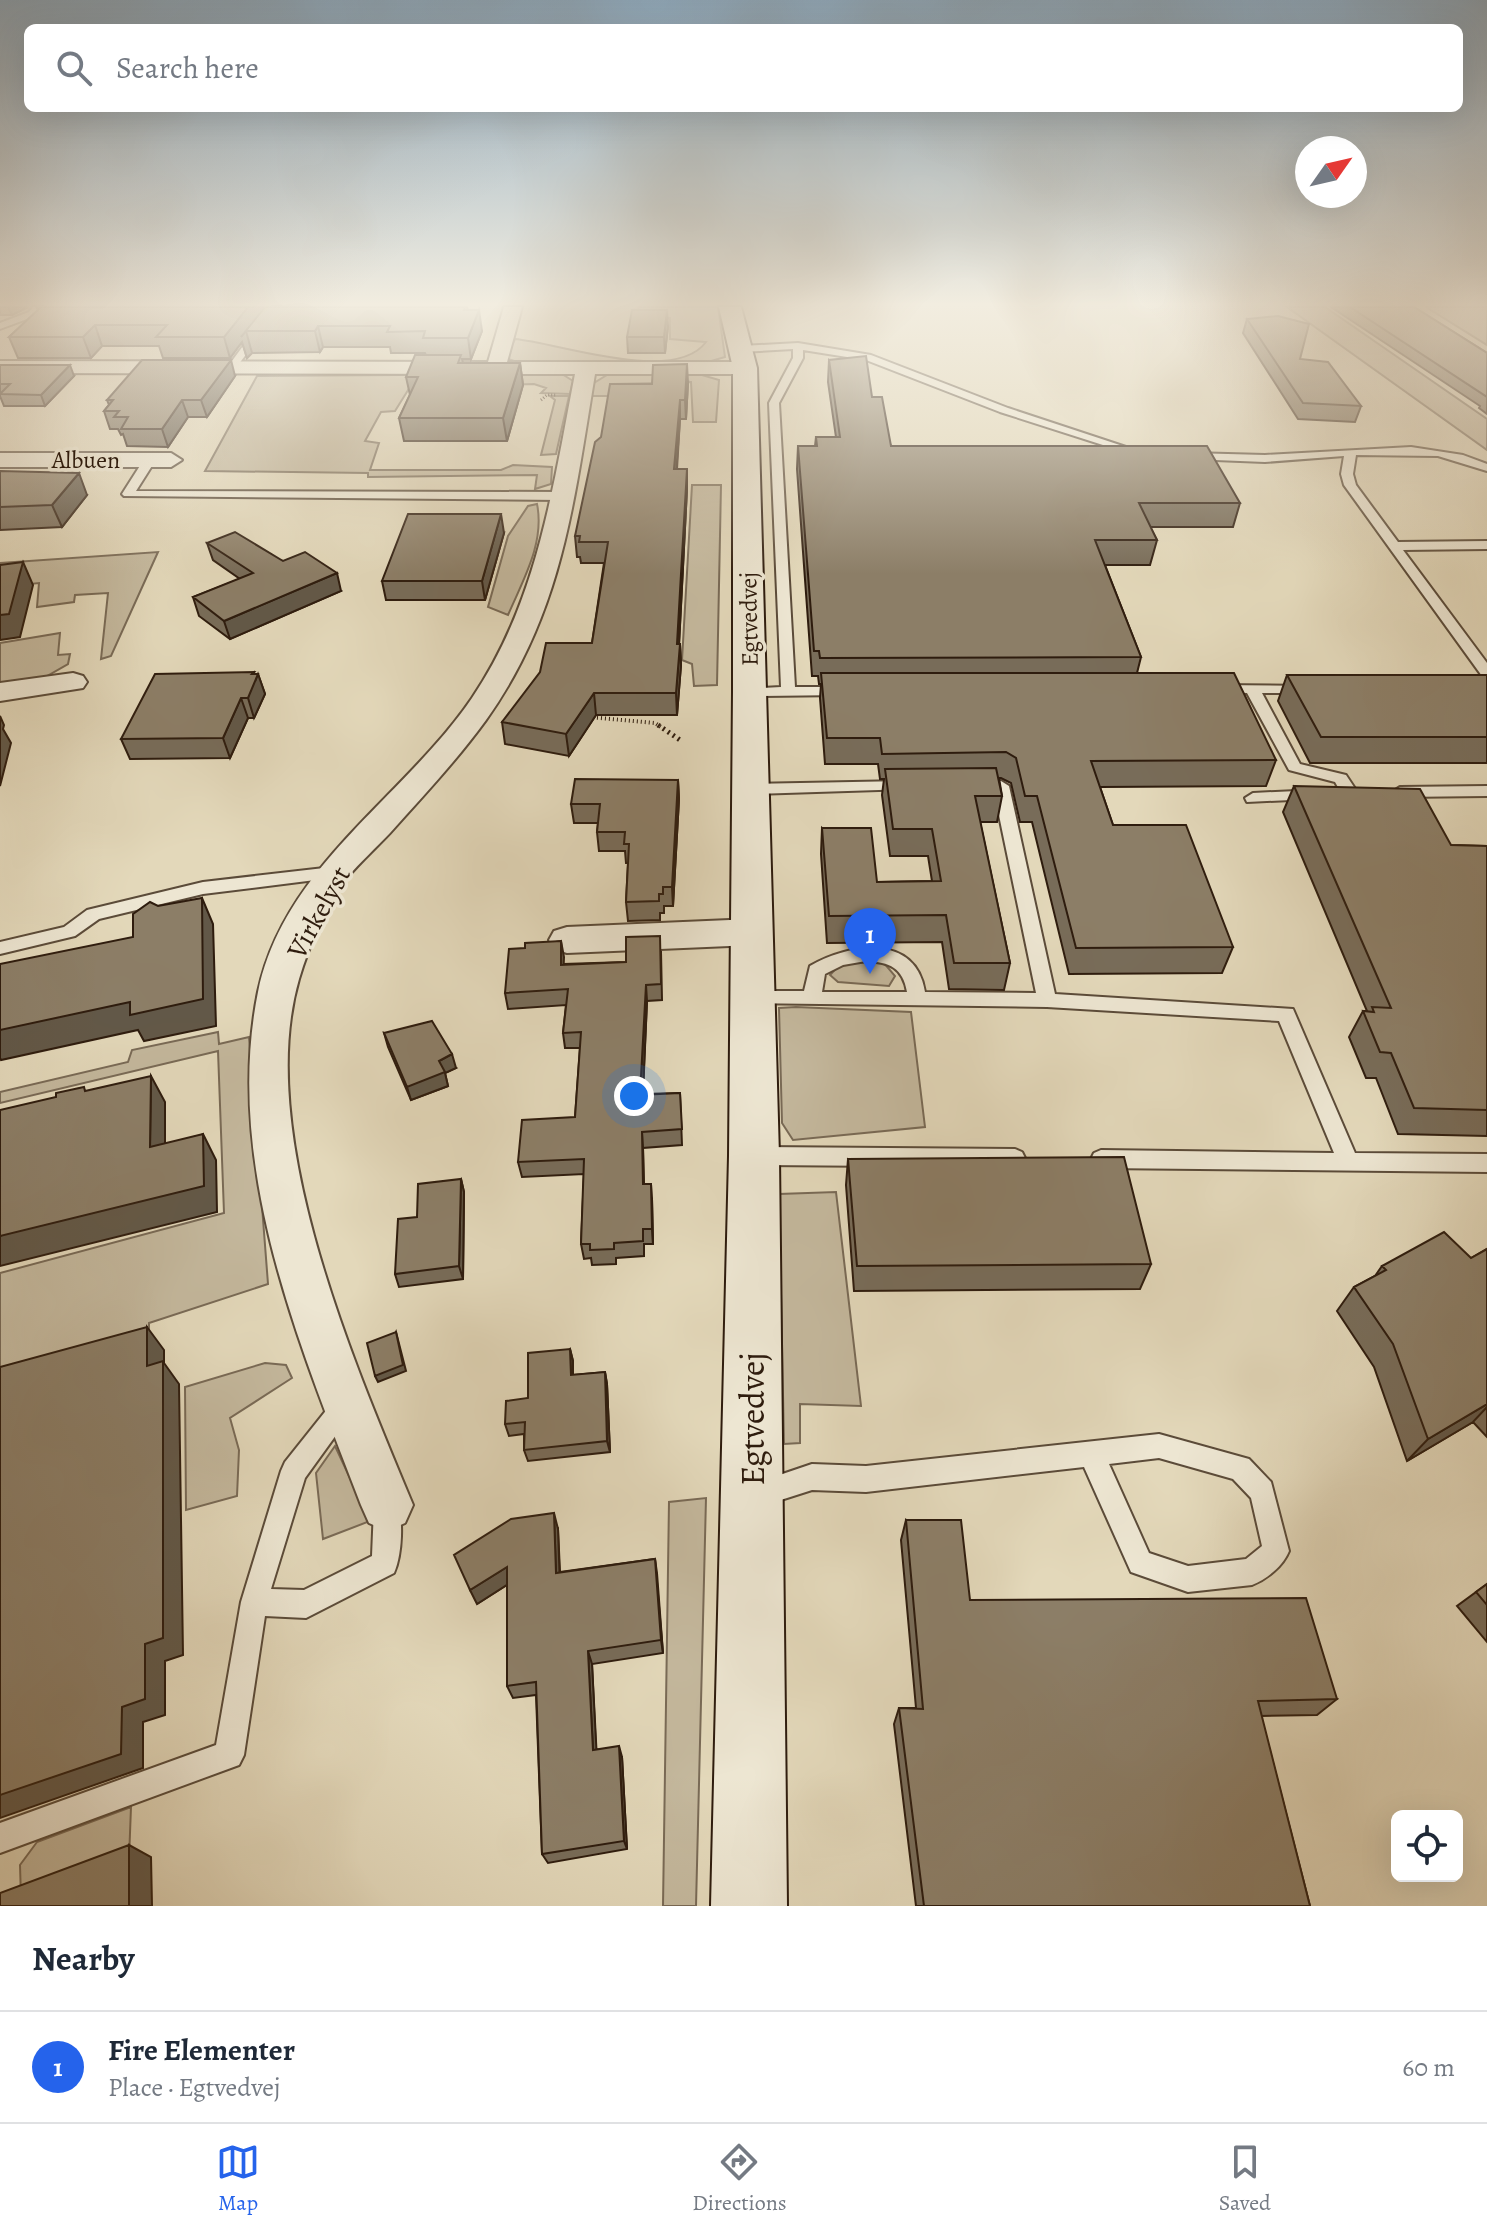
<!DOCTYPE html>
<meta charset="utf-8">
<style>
body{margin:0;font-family:Alegreya,serif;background:#f6f6f7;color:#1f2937}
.controls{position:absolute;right:24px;bottom:24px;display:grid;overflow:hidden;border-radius:12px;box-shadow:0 8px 32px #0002}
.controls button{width:72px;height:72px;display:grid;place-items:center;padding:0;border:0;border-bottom:2px solid #e0e1e3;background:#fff;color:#1f2937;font:40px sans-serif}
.compass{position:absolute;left:1295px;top:136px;width:72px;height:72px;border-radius:50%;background:#fff;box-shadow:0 8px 32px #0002;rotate:56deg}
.you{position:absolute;left:634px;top:1096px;width:28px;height:28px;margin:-20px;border:6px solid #fff;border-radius:50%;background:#1a73e8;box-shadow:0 0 0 12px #1a73e833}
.badge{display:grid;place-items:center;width:52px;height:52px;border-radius:50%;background:#2563eb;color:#fff;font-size:26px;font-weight:700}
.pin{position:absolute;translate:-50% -66px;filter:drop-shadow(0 2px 4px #0008)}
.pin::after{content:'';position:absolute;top:42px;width:28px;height:24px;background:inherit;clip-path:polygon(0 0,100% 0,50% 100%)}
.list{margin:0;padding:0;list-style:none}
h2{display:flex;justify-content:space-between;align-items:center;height:104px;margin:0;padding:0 32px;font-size:34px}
h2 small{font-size:26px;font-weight:400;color:#747a83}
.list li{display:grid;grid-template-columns:52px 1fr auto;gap:24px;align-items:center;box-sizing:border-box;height:112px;padding:0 32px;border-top:2px solid #e0e1e3}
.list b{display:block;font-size:30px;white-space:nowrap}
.list p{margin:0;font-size:26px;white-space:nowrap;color:#747a83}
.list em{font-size:26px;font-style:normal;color:#747a83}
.icon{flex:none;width:44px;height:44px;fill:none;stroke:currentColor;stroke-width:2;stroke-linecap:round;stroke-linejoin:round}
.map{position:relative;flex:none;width:1487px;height:1906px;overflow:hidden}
.search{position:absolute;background:#fff;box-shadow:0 8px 32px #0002;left:24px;right:24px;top:24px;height:88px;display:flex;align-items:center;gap:20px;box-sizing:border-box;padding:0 28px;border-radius:12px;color:#747a83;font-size:30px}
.sheet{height:216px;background:#fff}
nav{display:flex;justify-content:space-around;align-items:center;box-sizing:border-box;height:112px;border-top:2px solid #e0e1e3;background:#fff;font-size:22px;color:#747a83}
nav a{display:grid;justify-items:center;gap:4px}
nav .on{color:#2563eb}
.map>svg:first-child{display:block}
.green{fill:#c4b89d;stroke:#796a56;stroke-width:2}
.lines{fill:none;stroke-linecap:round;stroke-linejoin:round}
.lane-casing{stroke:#5b4b39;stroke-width:4}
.street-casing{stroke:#5b4b39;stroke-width:4}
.secondary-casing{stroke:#2e1c0e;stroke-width:4}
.path-far2{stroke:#2e1c0e;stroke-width:3;stroke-dasharray:1 2;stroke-linecap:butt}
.path-far1{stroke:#2e1c0e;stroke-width:4;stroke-dasharray:1 3;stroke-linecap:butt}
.path{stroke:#2e1c0e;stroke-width:5;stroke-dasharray:2 4;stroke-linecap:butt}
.lane{fill:#ede6d2;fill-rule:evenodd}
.street{fill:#ede6d2;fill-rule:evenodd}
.secondary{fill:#ede6d2;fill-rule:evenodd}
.wall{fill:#786c59;stroke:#2e1c0e;stroke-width:2}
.shaded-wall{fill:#625848;stroke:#2e1c0e;stroke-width:2}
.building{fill:#8c7e67;stroke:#2e1c0e;stroke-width:2}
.labels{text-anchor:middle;stroke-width:7;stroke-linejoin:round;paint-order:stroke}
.far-street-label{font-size:24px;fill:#2e1c0e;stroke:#ede6d2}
.street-label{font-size:28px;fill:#2e1c0e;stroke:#ede6d2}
.near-street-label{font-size:34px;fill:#2e1c0e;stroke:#ede6d2}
</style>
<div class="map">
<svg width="1487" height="1906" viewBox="0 0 1487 1906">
<rect width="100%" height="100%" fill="#e3d8ba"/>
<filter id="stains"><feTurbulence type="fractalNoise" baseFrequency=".0025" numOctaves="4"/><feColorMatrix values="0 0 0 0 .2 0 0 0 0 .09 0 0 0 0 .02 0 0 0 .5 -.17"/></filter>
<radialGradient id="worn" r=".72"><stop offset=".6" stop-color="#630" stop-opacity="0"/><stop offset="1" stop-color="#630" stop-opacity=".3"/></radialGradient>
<path class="green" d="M639,307H718L725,357L701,364L520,363L506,358L515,339C560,343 674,385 706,342L670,339V318L635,317Z
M1287,307H1325L1487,419V450Z
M1426,307H1487V345Z
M562,374L573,381L570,394L541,393L546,388L534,384L410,387L395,411L381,412L365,441L379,443L370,470H501L513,465L552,467L551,484L535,489L537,475L368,477V473L205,471L257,376Z
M607,375H702L719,380L716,422H693L691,382L614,384L610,396H590L594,383Z
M550,396H569L556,454L541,455L555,400Z
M692,485H721L717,685L694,686L692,664L682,660Z
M537,504C545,543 523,580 508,615L488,607L508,536L528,506Z
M158,552L111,656L101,659L108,593L75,595L74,602L37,607L39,583L0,587V563Z
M60,633L58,655L70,654L68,664L40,680L0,685V643Z
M842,962L884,963L895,976L889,986L838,982L830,975Z
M796,1007L911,1012L925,1127L793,1140L782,1123L779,1008Z
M218,1032L219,1044L249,1037L268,1284L149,1323V1344L0,1388V1273L224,1213L218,1051L0,1103V1092L128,1062L132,1050Z
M836,1192L861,1406L800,1404V1443L784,1444L779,1194Z
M265,1363L286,1365L292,1378L230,1418L239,1450L237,1496L186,1510L185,1387Z
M335,1446L370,1521L323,1539L316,1473Z
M706,1498L696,1906H663L669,1502Z
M131,1807L129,1859L21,1898L20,1865L37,1842Z"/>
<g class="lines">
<g class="lane-casing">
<path id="lane" d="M33,307H43L35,316L0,329V323L29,312Z
M272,307H282L235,369H229V365Z
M798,343L871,355L1008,408L1138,451L1128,453L1000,412L866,360L803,350V358L779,403L795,687H844L851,691L844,695L751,696L744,692L746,689L781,687L769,403L793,358V349L741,352L736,349L741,346Z
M1411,447L1463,455L1487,464V471L1438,456L1356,455L1353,474L1356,485L1398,542L1487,541V549L1403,550L1487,663V677L1482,676L1344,485L1341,474L1344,456L1265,462L1190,459L1184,456L1190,453L1265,455Z
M149,458L155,461L136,491L562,492L568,496L562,500L124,496L122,494L143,461Z
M1217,685L1309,686V692L1304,693H1262L1300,764L1346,775L1358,793L1356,797L1247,802L1245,798L1253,793L1339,789L1335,782L1289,770L1247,693L1212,692V686Z
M904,781L910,783L912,786L910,789L751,794L743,789L751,784Z
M978,781H1001L1009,786L1055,994L1293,1009L1355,1153L1487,1154V1172L1101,1168L1094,1165L1091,1159L1094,1153L1101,1150L1334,1153L1279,1021L1047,1007L746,1003L744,998L746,993L753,991H804L810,966C849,943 916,933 925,992L1036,993L994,791L972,789L970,786L972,783ZM866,961C890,962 903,968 907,992H822L825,974L843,965Z
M1487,786V796L1400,797L1392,792L1400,787Z
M333,867L339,869L341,873L339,877L203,894L99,919L75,936L0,954V942L64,927L87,910L203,882Z
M757,1147L1015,1149L1022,1152L1025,1158L1022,1164L1015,1167L757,1165L750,1162L747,1156L750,1150Z
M345,1394L354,1398L357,1406L305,1478L271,1589L304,1590L372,1556L374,1508L378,1499L387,1495L396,1499C404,1518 402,1555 394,1573L306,1618L265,1616L244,1755L239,1765L0,1853V1823L216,1745L241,1602L281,1471L285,1462L336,1398Z
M1159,1434L1249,1459L1271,1482L1289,1551C1283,1566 1267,1579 1252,1585L1188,1592L1131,1572L1084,1467L866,1492L812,1490L762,1506L753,1502L749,1493L753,1484L812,1464L866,1466ZM1159,1458L1233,1479L1251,1498L1262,1546L1246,1559L1188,1566L1149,1553L1109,1464Z"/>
</g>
<g class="street-casing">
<path id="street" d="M504,307H522L507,362H745L755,368L745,374H595C574,500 563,612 486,720C457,760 423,796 390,833C376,848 360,862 347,878C326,907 309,945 299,979C254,1133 354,1363 413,1505L405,1523L387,1531L369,1523L361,1505C300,1346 223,1166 258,992C284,866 404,798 472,698C538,601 553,486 575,374L0,373V361L488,362Z
M0,453H171L182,460L171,467H0Z
M73,673L83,676L87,682L83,688L0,701V683Z
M753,919L766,923L771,932L766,941L753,945L567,953L554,949L549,940L554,931L567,927Z"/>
</g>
<g class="secondary-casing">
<path id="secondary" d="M719,307H741L757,368L779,1156L787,1906H711L729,1156L733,692V368Z"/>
</g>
<path class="path-far2" d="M541,400L547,395H556"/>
<path class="path-far1" d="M589,717L655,723L661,727"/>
<path class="path" d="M658,725L680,740"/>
<use href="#lane" class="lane"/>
<use href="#street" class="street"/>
<use href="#secondary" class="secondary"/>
</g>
<path class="wall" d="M0,307H28L12,315H0Z
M36,307H467L468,310L482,331L471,359H462L463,363H520L523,385L507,441H404L399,418L410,395L406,377L426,355L425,353H391L390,347H323L320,352L252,353L247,358L242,342L230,358H163L159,346H102L91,358H18L9,337L38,310Z
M1331,307H1414L1487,353V414L1479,408L1480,406Z
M1247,319L1361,406L1355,422L1298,419L1243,333Z
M668,326L665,353H628L627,337Z
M829,360L872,397L891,446L1240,503L1233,527H1150L1157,540L1150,565H1105L1141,657L1137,673L1276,760L1266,786L1100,787L1113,825L1233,947L1222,973L1069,974L1032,822H1020L1011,783L1001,778H999L1002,796L997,822H980L1010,963L1004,990L949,989L942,942L827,943L821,854L822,828L877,882L932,881L928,856H890L882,795L884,779H880L878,764H825L820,698L821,684H819L818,676H812L797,469L798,446H815L816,437H836L828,382Z
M0,365L74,376L45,406H4L0,396Z
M235,376L207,417H188L168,447L127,446L123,434L121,435L118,429H110L104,411L109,405L107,400Z
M688,383L686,419H680L677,469H687V489L679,644H680L681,665L677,715H596L569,756L505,744L502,722L592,643L604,563H581L580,557H577L575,536Z
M0,471L87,495L62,527L0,530Z
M504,533L485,600H386L382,581Z
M207,543L283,561L341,591L230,639L199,616L193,597L240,579L213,560Z
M254,672V674H258L265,694L254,718H248L230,758L130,759L121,739Z
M1287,675H1487V763H1310L1278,701Z
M678,780L679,799L673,906H664V913H660V920L628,921L626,902L628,863H626L625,851H599L597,832L598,823H574L571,804Z
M1294,786L1451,845L1487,846V1136L1398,1134L1376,1078H1366L1349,1037L1363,1011H1367L1283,812Z
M561,941L563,964L626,962L661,952L662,1000L647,1001L643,1094L680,1093L682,1145L643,1148L644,1184L652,1199L653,1244H644V1256L616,1258V1264L592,1265L591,1258L584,1259L581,1244L584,1174L522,1177L518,1162L575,1117L580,1048H565L563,1033L566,1005L508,1009L505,993L525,948Z
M384,1033L456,1068L445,1073L448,1086L411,1100L388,1047Z
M848,1159L1151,1264L1140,1289L854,1291L846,1185Z
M461,1179L464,1192L463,1279L399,1287L395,1274L417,1217Z
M1487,1249V1437L1473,1422L1407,1461L1374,1367L1337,1311L1354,1287L1375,1276L1382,1266L1471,1258Z
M570,1349L573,1361V1375L605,1372L607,1384L610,1452L528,1461L524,1450V1434L509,1436L505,1424Z
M906,1520L970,1600L1337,1699L1317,1715L1261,1716L1310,1906H916L894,1724L899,1708H916L901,1540Z
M558,1529L560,1572L655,1559L663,1653L592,1664L596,1749L622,1757L627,1849L548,1863L542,1854L536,1695L513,1698L507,1686V1585L477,1604Z
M1487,1584V1642L1457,1606Z"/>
<path class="shaded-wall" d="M8,307H28L12,315Z
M248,307H268L246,331L252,353L247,358L242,342L230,358L224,337Z
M479,310L482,331L471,359L468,338Z
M667,310L668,326L665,353L664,337Z
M95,325L102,346L91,358L83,337Z
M318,326L323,347L320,352L315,331Z
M231,360L235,376L207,417L201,400Z
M520,363L523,385L507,441L503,418Z
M687,364L688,383L686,419L685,400Z
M70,365L74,376L45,406L41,395Z
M182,400L188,417L168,447L162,429Z
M680,400V419L675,489L674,469Z
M687,469V489L678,665L677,644Z
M79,473L87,495L62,527L52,505Z
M501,514L504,533L485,600L482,581Z
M23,562L33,585L20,637L0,640V615Z
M337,573L341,591L230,639L224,621Z
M680,644L681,665L677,715L676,693Z
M254,672L256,679L258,674L265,694L254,718L248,698Z
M594,693L596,715L569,756L566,734Z
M241,698L248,718L230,758L223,738Z
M0,716L4,725L3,729L11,743L0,786Z
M678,780L679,799L673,906L672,887Z
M202,898L213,924L216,1026L144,1041L138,1030L1,1060L0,1058V1030Z
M561,941L564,957L563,981L561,965Z
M646,985L647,1001L642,1110L640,1095Z
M452,1054L456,1068L445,1073L448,1086L411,1100L407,1087L439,1061Z
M151,1076L165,1102V1172L150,1147Z
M642,1132L643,1148L644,1199L643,1184Z
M203,1134L216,1160L217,1212L0,1266V1236Z
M461,1179L464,1192L463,1279L459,1266Z
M651,1184L652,1199L653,1244L652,1229Z
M147,1327L164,1350V1363L179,1384L183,1655L165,1661V1715L143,1722V1768L0,1818V1795L122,1707L147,1366Z
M396,1332L406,1371L378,1382L375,1376Z
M570,1349L573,1361V1387L571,1375Z
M605,1372L607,1384L610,1452L607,1441Z
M1487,1404V1407L1473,1422L1407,1461L1428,1439Z
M554,1513L558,1529L560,1587L556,1573Z
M655,1559L657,1573L663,1653L661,1640Z
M507,1567L513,1581L477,1604L470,1590Z
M588,1651L592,1664L597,1760L593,1750Z
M619,1746L622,1757L627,1849L624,1841Z
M129,1845L151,1857L152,1906H129Z"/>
<path class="building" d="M41,307H248L224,337H156L167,325H95L83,337H9Z
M265,307H465L464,310H479L468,338H423L425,331L387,332L390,326H318L315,331H246L241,337Z
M1350,307H1414L1487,353V397Z
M632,310H667L664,337H627Z
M1278,316L1309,324L1300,359L1328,362L1361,406L1303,403L1247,319Z
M415,355H461L458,363H520L503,418H399L418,377H406Z
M866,356L872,397H882L891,446H1207L1240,503H1139L1157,540H1095L1141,657L820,658L819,651H814L798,446H817L816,437H840L829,360Z
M142,360H231L201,400H182L162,429H121L128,417H114L119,411H104L113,400H107Z
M687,364L685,400H680L674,469H687L677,644H680L676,693H594L566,734L502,722L540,672L546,643H592L608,542H579L580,536H575L595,442L601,437L610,384H652L653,365Z
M0,365H70L41,395L0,394L10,384H0Z
M0,471L79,473L52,505L0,507Z
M408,514H501L482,581H382Z
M235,532L283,561L305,552L337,573L224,621L193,597L253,573L207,543Z
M23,562L9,614L0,615V565Z
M254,672L252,674H258L248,698H241L223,738L121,739L155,674Z
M821,673H1234L1276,760L1091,761L1113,825H1186L1233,947L1076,948L1037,796H1025L1016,758L1006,752L882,754L880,738H827Z
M1287,675H1487V737H1321Z
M996,768L1002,796H975L1010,963H954L946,915L829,916L822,828H871L877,882L941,881L932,829H893L885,769Z
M575,779L678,780L672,887H663V894H659V901L626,902L629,844H624L625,832H597L600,804H571Z
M1294,786L1420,789L1451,845L1487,846V1110L1414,1108L1391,1053L1380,1052L1363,1011L1374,1012L1372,1007L1391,1008Z
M202,898L203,999L130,1015V1002L0,1030V964L133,937V914L150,902L158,906Z
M660,936L661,984L646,985L640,1095L680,1093L682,1129L642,1132L643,1184H651L652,1229H643V1241L614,1243V1249L590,1250V1244H581L584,1159L518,1162L522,1120L575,1117L581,1032L563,1033L568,989L505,993L509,949L525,948V943L561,941V965L626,962V937Z
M432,1021L452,1054L439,1061L445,1072L407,1087L384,1033Z
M151,1076L150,1147L203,1134L204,1186L0,1236V1110L56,1097V1093L84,1087L85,1091Z
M1124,1157L1151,1264L857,1266L848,1159Z
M461,1179L459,1266L395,1274L398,1219L417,1217L418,1184Z
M1444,1232L1471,1258L1487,1249V1404L1428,1439L1393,1344L1354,1287L1386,1270L1382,1266Z
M147,1327V1366L163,1361V1638L145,1644V1699L122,1707L121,1754L0,1795V1367Z
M396,1332L403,1365L375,1376L367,1343Z
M570,1349L571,1375L605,1372L607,1441L524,1450L525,1422L505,1424L506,1401L528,1398V1353Z
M554,1513L556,1573L655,1559L661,1640L588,1651L593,1750L619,1746L624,1841L542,1854L536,1682L507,1686V1567L470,1590L454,1555L511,1519Z
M906,1520H961L970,1600L1306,1598L1337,1699L1258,1701L1310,1906H924L899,1708L923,1709Z
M1487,1584V1605L1476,1592Z
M129,1845V1906H0V1893Z"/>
<linearGradient id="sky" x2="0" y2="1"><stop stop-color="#8da9be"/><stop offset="0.53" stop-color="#f2ede0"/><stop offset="1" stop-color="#f2ede0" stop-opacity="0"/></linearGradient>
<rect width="1487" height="574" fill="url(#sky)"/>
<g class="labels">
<g class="far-street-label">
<text x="86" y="468">Albuen</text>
<text transform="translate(749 619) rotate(-91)" y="8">Egtvedvej</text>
</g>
<g class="street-label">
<text transform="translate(318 912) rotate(-61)" y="10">Virkelyst</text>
</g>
<g class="near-street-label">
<text transform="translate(752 1419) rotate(-90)" y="12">Egtvedvej</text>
</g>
</g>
<rect width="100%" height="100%" filter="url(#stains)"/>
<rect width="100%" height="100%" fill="url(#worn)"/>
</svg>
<div class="controls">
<button><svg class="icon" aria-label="locate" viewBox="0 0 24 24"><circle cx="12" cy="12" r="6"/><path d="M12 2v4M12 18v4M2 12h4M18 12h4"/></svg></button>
</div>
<svg class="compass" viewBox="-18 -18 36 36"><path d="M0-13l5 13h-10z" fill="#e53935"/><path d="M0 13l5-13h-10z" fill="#747a83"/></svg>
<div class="you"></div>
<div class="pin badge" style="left:870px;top:974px">1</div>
<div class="search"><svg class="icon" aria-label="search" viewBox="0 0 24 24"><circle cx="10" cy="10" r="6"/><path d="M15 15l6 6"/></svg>Search here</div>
</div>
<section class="sheet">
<h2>Nearby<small></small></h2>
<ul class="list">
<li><span class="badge">1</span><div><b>Fire Elementer</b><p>Place · Egtvedvej</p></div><em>60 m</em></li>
</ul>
</section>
<nav>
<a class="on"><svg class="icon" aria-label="map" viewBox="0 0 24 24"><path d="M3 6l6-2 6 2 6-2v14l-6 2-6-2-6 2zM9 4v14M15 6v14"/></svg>Map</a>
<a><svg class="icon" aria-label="directions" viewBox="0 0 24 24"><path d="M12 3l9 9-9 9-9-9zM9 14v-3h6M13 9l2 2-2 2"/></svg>Directions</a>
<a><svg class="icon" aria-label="saved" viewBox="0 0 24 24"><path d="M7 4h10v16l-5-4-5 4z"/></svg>Saved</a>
</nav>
